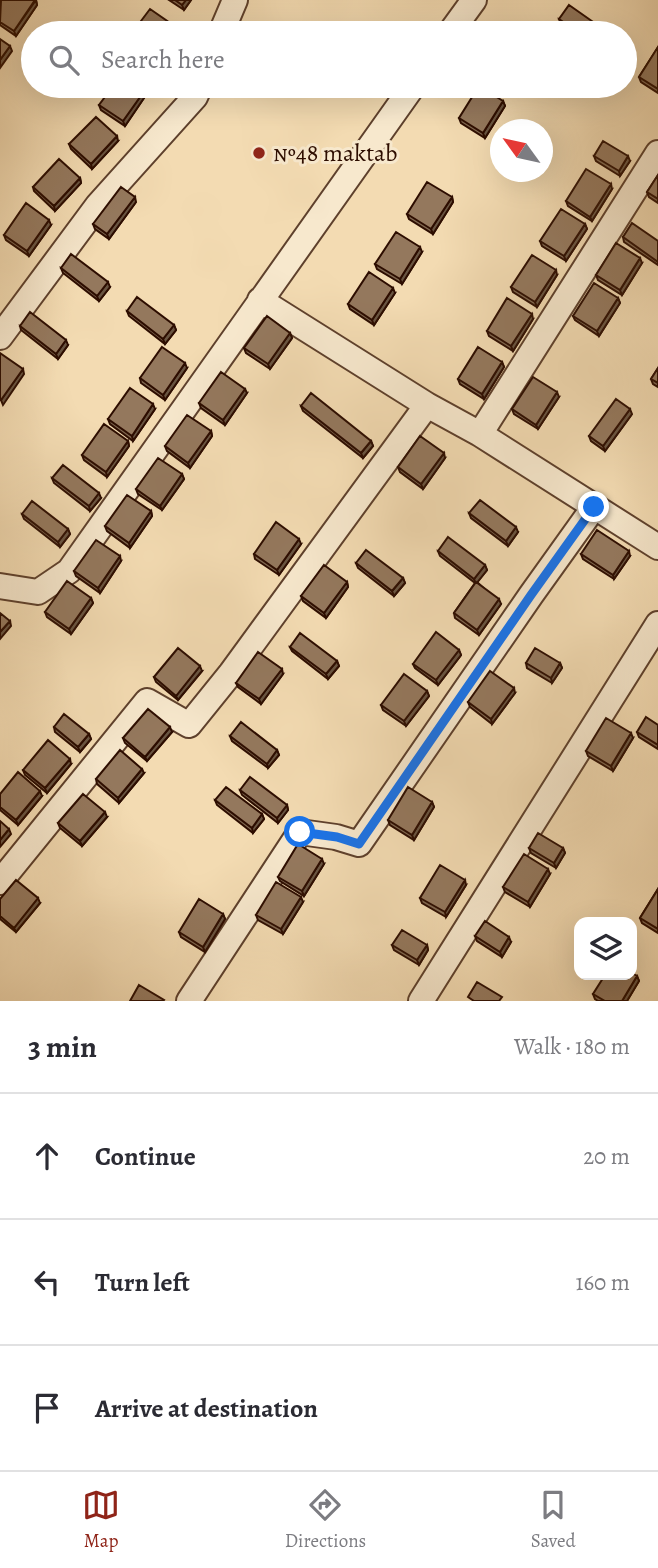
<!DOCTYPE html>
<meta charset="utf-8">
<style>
body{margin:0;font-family:Alegreya,serif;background:#f7f7f7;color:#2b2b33}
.controls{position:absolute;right:21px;bottom:21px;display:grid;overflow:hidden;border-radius:14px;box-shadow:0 7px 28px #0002}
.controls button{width:63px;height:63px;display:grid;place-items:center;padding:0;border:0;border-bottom:2px solid #e1e1e2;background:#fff;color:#2b2b33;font:35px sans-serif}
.compass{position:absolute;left:490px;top:119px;width:63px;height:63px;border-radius:50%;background:#fff;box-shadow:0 7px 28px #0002;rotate:303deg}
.stop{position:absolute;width:21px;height:21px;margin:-16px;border:5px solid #1a73e8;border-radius:50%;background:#fff}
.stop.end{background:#1a73e8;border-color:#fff;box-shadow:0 2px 7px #0008}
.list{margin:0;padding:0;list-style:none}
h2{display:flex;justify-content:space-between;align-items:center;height:91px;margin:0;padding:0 28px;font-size:30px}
h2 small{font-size:23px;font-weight:400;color:#7c7c81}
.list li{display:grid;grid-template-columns:46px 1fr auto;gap:21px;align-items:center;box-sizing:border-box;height:126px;padding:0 28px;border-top:2px solid #e1e1e2}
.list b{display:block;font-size:26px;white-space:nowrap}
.list em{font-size:23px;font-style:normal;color:#7c7c81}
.icon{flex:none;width:38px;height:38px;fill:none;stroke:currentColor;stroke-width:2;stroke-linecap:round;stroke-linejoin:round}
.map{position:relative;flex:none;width:658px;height:1001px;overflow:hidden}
.search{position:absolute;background:#fff;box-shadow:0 7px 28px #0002;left:21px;right:21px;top:21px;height:77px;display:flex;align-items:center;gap:18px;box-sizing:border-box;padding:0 24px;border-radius:38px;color:#7c7c81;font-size:26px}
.sheet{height:469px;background:#fff}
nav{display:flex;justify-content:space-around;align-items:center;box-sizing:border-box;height:98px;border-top:2px solid #e1e1e2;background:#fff;font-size:19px;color:#7c7c81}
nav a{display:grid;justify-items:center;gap:4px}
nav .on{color:#8f2418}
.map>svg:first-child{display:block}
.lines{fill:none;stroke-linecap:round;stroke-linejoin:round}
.minor-casing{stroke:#5e402c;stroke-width:28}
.minor{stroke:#f7e8cd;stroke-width:24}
.wall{fill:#7f6750;stroke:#2d0d00;stroke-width:2}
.shaded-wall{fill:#685441;stroke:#2d0d00;stroke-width:2}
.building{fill:#94785d;stroke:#2d0d00;stroke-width:2}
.route{stroke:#1a73e8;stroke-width:9}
.poi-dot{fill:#8f2418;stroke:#f7e8cd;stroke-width:2.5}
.labels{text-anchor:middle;stroke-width:6;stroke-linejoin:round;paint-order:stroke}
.poi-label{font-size:24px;fill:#2d0d00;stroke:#f7e8cd;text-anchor:start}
</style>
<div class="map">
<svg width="658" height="1001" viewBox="0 0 658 1001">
<rect width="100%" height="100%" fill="#f3dbb2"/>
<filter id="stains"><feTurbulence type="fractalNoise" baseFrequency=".00286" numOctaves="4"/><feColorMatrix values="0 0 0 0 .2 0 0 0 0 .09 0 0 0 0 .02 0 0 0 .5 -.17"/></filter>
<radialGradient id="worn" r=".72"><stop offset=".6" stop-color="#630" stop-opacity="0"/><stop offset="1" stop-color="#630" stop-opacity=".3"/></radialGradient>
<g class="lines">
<g class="minor-casing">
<path id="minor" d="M221,33L235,0
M450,33L474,0
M260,300L427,405L480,434L658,547
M0,337L98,205L195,97L200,86
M480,434L658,153
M0,586L38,592L69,571L413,86
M0,882L147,701L189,725L231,673L427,405
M189,1001L300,832L336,837L359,844L531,595L594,507
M421,1001L658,624"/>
</g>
<use href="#minor" class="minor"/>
</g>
<path class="wall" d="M36,0L37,5L16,36L0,25V1Z
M169,0H191L184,10Z
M559,19L607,33H574L561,24Z
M658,47V93L641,82L639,77Z
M146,95L125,126L101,110L99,105Z
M503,101L505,106L485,138L461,123L459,118Z
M118,141L92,169L71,149L69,144Z
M594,156L630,161L620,176L596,161Z
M658,175V203L649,197L647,192Z
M80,178L81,183L55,211L34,191L33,187Z
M612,189L592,221L568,206L566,201Z
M452,197L453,202L433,234L409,219L407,214Z
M136,202L109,239L95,229L93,224Z
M585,224L587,229L566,261L542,246L540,241Z
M51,225L29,256L6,240L4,235Z
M623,237L658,241V265L624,242Z
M422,252L402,284L377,269L375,264Z
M642,263L622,295L598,280L596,275Z
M61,268L110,287L99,301L63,273Z
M557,275L537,307L513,292L511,287Z
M395,293L374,325L350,309L348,304Z
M618,298L620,303L599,336L575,320L573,316Z
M127,311L174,325L176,330L165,344L129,316Z
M533,319L513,351L489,336L487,331Z
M20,326L68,345L58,359L21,330Z
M290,333L292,338L270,369L246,353L244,348Z
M502,362L504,367L484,399L460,384L458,379Z
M187,368L165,400L141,383L140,378Z
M658,368V387L653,384L651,379Z
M247,393L225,425L201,408L199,403Z
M559,397L538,429L514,414L512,409Z
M301,406L371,441L373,446L363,458L303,411Z
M155,409L133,441L110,424L108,419Z
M632,414L605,451L591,441L589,436Z
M211,431L212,436L190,468L167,451L165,446Z
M128,441L129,446L107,477L84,460L82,455Z
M445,458L423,489L400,472L398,467Z
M182,474L184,479L162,510L138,494L136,489Z
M52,478L101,498L90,511L54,483Z
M151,511L152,516L130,548L107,531L105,526Z
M469,513L518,532L508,546L471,518Z
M22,514L68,529L70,534L60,547L24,519Z
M301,544L279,575L255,559L254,554Z
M438,551L485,565L487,570L477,582L501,604L479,635L455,618L454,613L475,583L440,556Z
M581,554L630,556L614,579L583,559Z
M121,561L100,593L76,576L74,571Z
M356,563L403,578L405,583L394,596L358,568Z
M347,582L348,587L326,618L303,601L301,596Z
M91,598L93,603L71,634L47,617L45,612Z
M290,647L337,661L339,666L328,679L292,651Z
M459,650L461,655L438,685L415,668L413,664Z
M526,663H560L562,668L552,683L527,668Z
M202,671L178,700L156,682L154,677Z
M283,674L261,704L238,687L236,683Z
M427,691L429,696L406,726L383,710L381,705Z
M515,693L492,724L470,707L468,702Z
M658,725V749L639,737L637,732Z
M54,727L89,734L91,739L80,752L55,732Z
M172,732L147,761L125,743L123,738Z
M230,736L277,750L279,755L268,768L232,741Z
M633,738L613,771L588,756L586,751Z
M71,764L47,793L25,775L23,770Z
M144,773L119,803L97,784L96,779Z
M240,790L287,805L288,810L278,823L242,795Z
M0,794L42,796L18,825L0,810Z
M215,800L262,814L264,819L253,833L217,805Z
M432,802L434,807L414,840L390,825L388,820Z
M107,817L82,846L60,828L58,823Z
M529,848H563L565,853L556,868L531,853Z
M324,864L304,896L280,881L278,877Z
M550,874L530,907L505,892L503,887Z
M466,885L446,917L422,903L420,898Z
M658,889V933L642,923L640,918Z
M0,899L40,903L16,932L0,919Z
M303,902L283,934L258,920L256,915Z
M223,914L225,919L205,952L181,937L179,932Z
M475,936L511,942L502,957L477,941Z
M392,945H427L428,950L419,965L394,950Z
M637,976L639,981L627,1001H598L595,999L593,994Z"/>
<path class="shaded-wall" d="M36,0L37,5L16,36L14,31Z
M186,0H191L184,10L182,5Z
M173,25L175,30L172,33H167Z
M10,46L12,51L0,68V60Z
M145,90L146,95L125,126L123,121Z
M503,101L505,106L485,138L483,133Z
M117,136L118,141L92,169L91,164Z
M628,156L630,161L620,176L619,171Z
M80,178L81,183L55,211L54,206Z
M611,184L612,189L592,221L590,217Z
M135,197L136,202L109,239L107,234Z
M452,197L453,202L433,234L431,229Z
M49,220L51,225L29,256L27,251Z
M585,224L587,229L566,261L564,256Z
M420,247L422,252L402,284L400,279Z
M640,258L642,263L622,295L620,290Z
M556,270L557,275L537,307L535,302Z
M108,282L110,287L99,301L97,296Z
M393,288L395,293L374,325L372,320Z
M618,298L620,303L599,336L597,331Z
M532,314L533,319L513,351L511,346Z
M174,325L176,330L165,344L163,339Z
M290,333L292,338L270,369L268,364Z
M66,340L68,345L58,359L56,354Z
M502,362L504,367L484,399L482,394Z
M185,363L187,368L165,400L163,395Z
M23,369L24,374L3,405L1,400Z
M245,389L247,393L225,425L223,420Z
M557,392L559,397L538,429L536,425Z
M153,404L155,409L133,441L132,436Z
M630,409L632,414L605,451L603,446Z
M211,431L212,436L190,468L188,463Z
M128,441L129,446L107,477L106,472Z
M371,441L373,446L363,458L361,453Z
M444,453L445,458L423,489L421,484Z
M182,474L184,479L162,510L160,506Z
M99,493L101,498L90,511L89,506Z
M151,511L152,516L130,548L129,543Z
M516,527L518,532L508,546L506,541Z
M68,529L70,534L60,547L58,542Z
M299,539L301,544L279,575L277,570Z
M629,551L630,556L614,579L613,575Z
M120,556L121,561L100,593L98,588Z
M485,565L487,570L476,584L474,579Z
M403,578L405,583L394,596L392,591Z
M347,582L348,587L326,618L324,613Z
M91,598L93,603L71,634L69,629Z
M499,599L501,604L479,635L477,630Z
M10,621L11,626L0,639V632Z
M459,650L461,655L438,685L436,680Z
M337,661L339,666L328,679L326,674Z
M560,663L562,668L552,683L551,678Z
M200,666L202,671L178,700L176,696Z
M282,669L283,674L261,704L259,699Z
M514,688L515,693L492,724L491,719Z
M427,691L429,696L406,726L404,721Z
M170,727L172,732L147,761L145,757Z
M631,733L633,738L613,771L611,766Z
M89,734L91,739L80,752L78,747Z
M277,750L279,755L268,768L267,764Z
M70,759L71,764L47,793L45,788Z
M142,769L144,773L119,803L118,798Z
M40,791L42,796L18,825L16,820Z
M432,802L434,807L414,840L412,835Z
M287,805L288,810L278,823L277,818Z
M105,812L107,817L82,846L80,841Z
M262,814L264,819L253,833L252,828Z
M9,829L11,834L0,847V840Z
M563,848L565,853L556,868L554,863Z
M322,859L324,864L304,896L302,891Z
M548,869L550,874L530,907L528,902Z
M465,880L466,885L446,917L445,912Z
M301,897L303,902L283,934L281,929Z
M38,898L40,903L16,932L14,928Z
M223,914L225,919L205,952L203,947Z
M509,937L511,942L502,957L500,952Z
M427,945L428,950L419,965L417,960Z
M637,976L639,981L627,1001H622Z"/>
<path class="building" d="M1,0H35L14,31L0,22Z
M175,0H186L182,5Z
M569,5L606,31L605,33H579L559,19Z
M150,9L173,25L167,33H132Z
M0,39L10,46L0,60Z
M658,47V89L639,77Z
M113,86H139L145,90L123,121L99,105Z
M479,86L503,101L483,133L459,118Z
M96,117L117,136L91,164L69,144Z
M603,141L628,156L619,171L594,156Z
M59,159L80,178L54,206L33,187Z
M586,169L611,184L590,217L566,201Z
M658,175V199L647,192Z
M427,182L452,197L431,229L407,214Z
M121,187L135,197L107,234L93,224Z
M26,203L49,220L27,251L4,235Z
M561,209L585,224L564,256L540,241Z
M632,223L658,241V262L623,237Z
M396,232L420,247L400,279L375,264Z
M616,243L640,258L620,290L596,275Z
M71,254L108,282L97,296L61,268Z
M532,255L556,270L535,302L511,287Z
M369,272L393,288L372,320L348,304Z
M594,283L618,298L597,331L573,316Z
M137,297L174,325L163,339L127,311Z
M507,298L532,314L511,346L487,331Z
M30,312L66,340L56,354L20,326Z
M267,316L290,333L268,364L244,348Z
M162,347L185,363L163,395L140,378Z
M478,347L502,362L482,394L458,379Z
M0,353L23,369L1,400H0Z
M658,368V383L651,379Z
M221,372L245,389L223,420L199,403Z
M533,377L557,392L536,425L512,409Z
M130,388L153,404L132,436L108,419Z
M311,393L371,441L361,453L301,406Z
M616,399L630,409L603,446L589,436Z
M187,415L211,431L188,463L165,446Z
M104,424L128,441L106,472L82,455Z
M420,436L444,453L421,484L398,467Z
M158,458L182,474L160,506L136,489Z
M63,465L99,493L89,506L52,478Z
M127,495L151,511L129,543L105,526Z
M480,500L516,527L506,541L469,513Z
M32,501L68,529L58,542L22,514Z
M276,522L299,539L277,570L254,554Z
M597,530L629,551L613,575L581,554Z
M448,537L485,565L474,579L438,551Z
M96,540L120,556L98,588L74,571Z
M366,550L403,578L392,591L356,563Z
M324,565L347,582L324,613L301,596Z
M67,581L91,598L69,629L45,612Z
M476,582L499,599L477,630L454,613Z
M0,613L10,621L0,632Z
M436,632L459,650L436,680L413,664Z
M300,633L337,661L326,674L290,647Z
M178,648L200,666L176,696L154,677Z
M535,648L560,663L551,678L526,663Z
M258,652L282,669L259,699L236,683Z
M490,671L514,688L491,719L468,702Z
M404,674L427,691L404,721L381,705Z
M148,709L170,727L145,757L123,738Z
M64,714L89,734L78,747L54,727Z
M646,717L658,725V745L637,732Z
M606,718L631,733L611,766L586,751Z
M241,722L277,750L267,764L230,736Z
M48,740L70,759L45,788L23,770Z
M120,750L142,769L118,798L96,779Z
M18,772L40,791L16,820L0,807V794Z
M250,777L287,805L277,818L240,790Z
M226,787L262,814L252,828L215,800Z
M408,787L432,802L412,835L388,820Z
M83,794L105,812L80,841L58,823Z
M0,821L9,829L0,840Z
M538,833L563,848L554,863L529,848Z
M298,844L322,859L302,891L278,877Z
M524,854L548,869L528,902L503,887Z
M440,865L465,880L445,912L420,898Z
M16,880L38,898L14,928L0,916V899Z
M276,882L301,897L281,929L256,915Z
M658,889V929L640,918Z
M199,899L223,914L203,947L179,932Z
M485,921L509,937L500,952L475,936Z
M402,930L427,945L417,960L392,945Z
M632,973L637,976L622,1001H605L593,994L605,975H632Z
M477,982L502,997L499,1001H474L468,997Z
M139,985L164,1000L163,1001H130Z"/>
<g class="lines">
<path class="route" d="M300,832L337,837L359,844L531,595L594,507"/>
</g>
<circle class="poi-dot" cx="259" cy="153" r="7"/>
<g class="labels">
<g class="poi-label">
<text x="273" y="161">№48 maktab</text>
</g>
</g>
<rect width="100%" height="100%" filter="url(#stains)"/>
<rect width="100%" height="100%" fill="url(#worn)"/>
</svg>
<div class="controls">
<button><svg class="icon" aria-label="layers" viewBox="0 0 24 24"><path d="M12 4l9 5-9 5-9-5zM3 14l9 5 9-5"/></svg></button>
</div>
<svg class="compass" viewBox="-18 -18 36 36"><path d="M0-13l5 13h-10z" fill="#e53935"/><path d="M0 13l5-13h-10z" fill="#7c7c81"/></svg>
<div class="stop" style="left:300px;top:832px"></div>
<div class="stop end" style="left:594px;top:507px"></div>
<div class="search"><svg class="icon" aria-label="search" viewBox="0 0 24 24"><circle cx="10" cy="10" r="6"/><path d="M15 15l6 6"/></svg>Search here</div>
</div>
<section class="sheet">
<h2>3 min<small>Walk · 180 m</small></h2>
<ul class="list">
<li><svg class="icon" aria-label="ahead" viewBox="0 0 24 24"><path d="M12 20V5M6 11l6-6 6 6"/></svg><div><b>Continue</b></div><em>20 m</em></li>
<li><svg class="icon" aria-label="left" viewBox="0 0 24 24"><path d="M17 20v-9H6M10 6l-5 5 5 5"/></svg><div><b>Turn left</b></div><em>160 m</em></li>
<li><svg class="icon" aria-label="arrive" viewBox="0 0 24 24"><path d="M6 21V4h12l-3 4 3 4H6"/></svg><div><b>Arrive at destination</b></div></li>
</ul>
</section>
<nav>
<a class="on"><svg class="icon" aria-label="map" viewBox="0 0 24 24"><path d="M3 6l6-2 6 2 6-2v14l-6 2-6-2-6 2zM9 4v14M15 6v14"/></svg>Map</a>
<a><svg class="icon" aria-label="directions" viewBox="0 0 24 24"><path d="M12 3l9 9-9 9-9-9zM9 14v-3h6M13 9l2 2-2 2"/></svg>Directions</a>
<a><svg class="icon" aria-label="saved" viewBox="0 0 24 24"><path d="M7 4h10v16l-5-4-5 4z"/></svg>Saved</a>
</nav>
